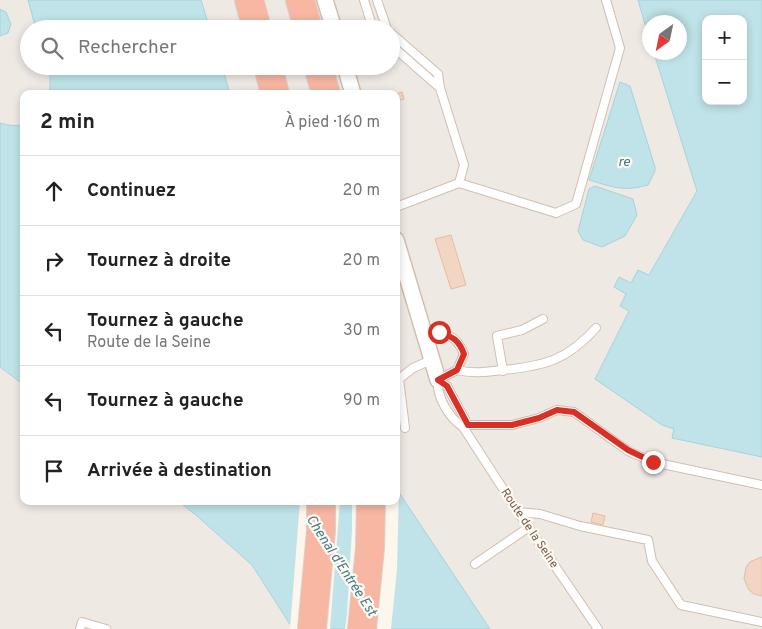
<!DOCTYPE html>
<html lang="fr">
<meta charset="utf-8">
<style>
body{margin:0;font-family:Overpass,sans-serif;background:#f6f6f6;color:#222}
.controls{position:absolute;right:15px;top:15px;display:grid;overflow:hidden;border-radius:10px;box-shadow:0 2px 8px #0003}
.controls button{width:45px;height:45px;display:grid;place-items:center;padding:0;border:0;border-bottom:1px solid #e0e0e0;background:#fff;color:#222;font:25px sans-serif}
.compass{position:absolute;left:642px;top:15px;width:45px;height:45px;border-radius:50%;background:#fff;box-shadow:0 2px 8px #0003;rotate:213deg}
.stop{position:absolute;width:15px;height:15px;margin:-11px;border:4px solid #d93025;border-radius:50%;background:#fff}
.stop.end{background:#d93025;border-color:#fff;box-shadow:0 1px 5px #0008}
.list{margin:0;padding:0;list-style:none}
h2{display:flex;justify-content:space-between;align-items:center;height:65px;margin:0;padding:0 20px;font-size:21px}
h2 small{font-size:16px;font-weight:400;color:#767676}
.list li{display:grid;grid-template-columns:32px 1fr auto;gap:15px;align-items:center;box-sizing:border-box;height:70px;padding:0 20px;border-top:1px solid #e0e0e0}
.list b{display:block;font-size:19px;white-space:nowrap}
.list p{margin:0;font-size:16px;white-space:nowrap;color:#767676}
.list em{font-size:16px;font-style:normal;color:#767676}
.icon{flex:none;width:28px;height:28px;fill:none;stroke:currentColor;stroke-width:2;stroke-linecap:round;stroke-linejoin:round}
.map{position:relative;flex:none;width:762px;height:629px;overflow:hidden}
.search{position:absolute;background:#fff;box-shadow:0 2px 8px #0003;left:20px;top:20px;width:380px;height:55px;display:flex;align-items:center;gap:12px;box-sizing:border-box;padding:0 18px;border-radius:28px;color:#767676;font-size:19px}
.panel{position:absolute;background:#fff;box-shadow:0 2px 8px #0003;left:20px;top:90px;width:380px;height:415px;border-radius:10px}
.map>svg:first-child{display:block}
.industrial{fill:#efe9e4}
.water{fill:#bfe3e8;stroke:#a5d3da;fill-rule:evenodd}
.pier{fill:#fdf6ec}
.building{fill:#f3d5c3;stroke:#e6bba3}
.lines{fill:none;stroke-linecap:round;stroke-linejoin:round}
.lane-casing{stroke:#d1beb0;stroke-width:10}
.street-casing{stroke:#d1beb0;stroke-width:18}
.highway-casing{stroke:#dad1cd;stroke-width:30}
.lane{stroke:#fff;stroke-width:8}
.street{stroke:#fff;stroke-width:15}
.highway{stroke:#f7b7a3;stroke-width:28}
.route{stroke:#d93025;stroke-width:6}
.labels{text-anchor:middle;stroke-width:4.5;stroke-linejoin:round;paint-order:stroke}
.street-label{font-size:12px;fill:#7a5c4d;stroke:#fffaf3}
.water-label{font-size:14px;font-style:italic;fill:#437c86;stroke:#fffaf3}
</style>
<div class="map">
<svg width="762" height="629" viewBox="0 0 762 629">
<rect width="100%" height="100%" fill="#fdf6ec"/>
<path class="industrial" d="M0,0H28L36,29H29V66H48L50,74V94H24V124L21,125H5L0,123Z
M201,0H638L649,38L650,52L654,53L697,191L648,276L632,284L618,278L626,293L629,311L595,379L674,429L672,438L762,457V629H490L396,488V94H230L222,66H391V29H210Z
M0,367L24,385V501H178L197,516L252,565L293,629H0Z"/>
<path class="water" d="M28,0H201L210,29H36Z
M638,0H762V457L672,438L674,429L662,425L595,379L629,311L620,306L626,294L614,287L619,277L631,283L638,270L649,275L697,191L654,53L680,52V22H650L649,38ZM706,19H743V101H706Z
M0,9L6,12L11,24L8,33L0,36Z
M48,66H222L230,94H50V74Z
M620,82L630,86L655,167V171L648,185C623,192 613,187 589,180Z
M0,123C7,125 17,127 24,124V385L0,367Z
M595,186L633,199L637,215L625,236L602,247L583,240L578,231L589,189Z
M396,488L490,629H293L252,565L197,516L178,501H396Z"/>
<path class="pier" d="M396,485L399,487L397,569L391,629H345L347,614L352,530V501H396Z
M300,501H340L330,629H290Z"/>
<path class="building" d="M402,92L404,99L396,101V94Z
M451,235L466,285L451,289L435,239Z
M593,513L605,516L603,525L591,522Z
M761,557H762V596L754,594L749,590L744,579L746,567L750,562Z"/>
<g class="lines">
<g class="lane-casing">
<path id="lane" d="M364,0L373,29
M377,0L387,29
M391,33L438,74L440,88L464,165L459,183L556,213L576,204L620,48L606,0
M391,45L440,88
M396,207L459,183
M422,331C443,332 456,333 464,354L457,370L438,380
M457,370C474,374 487,372 503,370C545,366 567,360 596,328
M503,371L497,336L522,330L543,319
M438,380C436,396 449,418 463,427L518,512L598,629
M438,380L447,386L468,425
M463,427L468,425H512L539,418L557,410L574,412L628,451L653,462L762,485
M405,428L399,379L413,368L431,360
M518,512L540,514L580,526L648,540L652,561L681,605L762,622
M475,564L529,527
M80,629L82,622L106,629"/>
</g>
<g class="street-casing">
<path id="street" d="M325,0L334,29
M345,66L353,94
M396,240L438,380"/>
</g>
<g class="highway-casing">
<path id="highway" d="M249,0L257,29
M300,0L308,29
M268,66L275,94
M318,66L326,94
M312,629L321,531V501
M362,629L370,548L371,501"/>
</g>
<use href="#lane" class="lane"/>
<use href="#street" class="street"/>
<use href="#highway" class="highway"/>
</g>
<g class="lines">
<path class="route" d="M439,332C453,337 459,340 464,354L457,370L438,380L447,386L468,425H512L539,418L557,410L574,412L628,450L653,462"/>
</g>
<g class="labels">
<g class="street-label">
<text transform="translate(530 528) rotate(56)" y="4">Route de la Seine</text>
</g>
<g class="water-label">
<text x="624" y="166">re</text>
<text transform="translate(342 565) rotate(57)" y="5">Chenal d'Entrée Est</text>
</g>
</g>
</svg>
<div class="controls">
<button>+</button>
<button>−</button>
</div>
<svg class="compass" viewBox="-18 -18 36 36"><path d="M0-13l5 13h-10z" fill="#e53935"/><path d="M0 13l5-13h-10z" fill="#767676"/></svg>
<div class="stop" style="left:439px;top:332px"></div>
<div class="stop end" style="left:653px;top:462px"></div>
<div class="search"><svg class="icon" aria-label="search" viewBox="0 0 24 24"><circle cx="10" cy="10" r="6"/><path d="M15 15l6 6"/></svg>Rechercher</div>
<section class="panel">
<h2>2 min<small>À pied · 160 m</small></h2>
<ul class="list">
<li><svg class="icon" aria-label="ahead" viewBox="0 0 24 24"><path d="M12 20V5M6 11l6-6 6 6"/></svg><div><b>Continuez</b></div><em>20 m</em></li>
<li><svg class="icon" aria-label="right" viewBox="0 0 24 24"><path d="M7 20v-9h11M14 6l5 5-5 5"/></svg><div><b>Tournez à droite</b></div><em>20 m</em></li>
<li><svg class="icon" aria-label="left" viewBox="0 0 24 24"><path d="M17 20v-9H6M10 6l-5 5 5 5"/></svg><div><b>Tournez à gauche</b><p>Route de la Seine</p></div><em>30 m</em></li>
<li><svg class="icon" aria-label="left" viewBox="0 0 24 24"><path d="M17 20v-9H6M10 6l-5 5 5 5"/></svg><div><b>Tournez à gauche</b></div><em>90 m</em></li>
<li><svg class="icon" aria-label="arrive" viewBox="0 0 24 24"><path d="M6 21V4h12l-3 4 3 4H6"/></svg><div><b>Arrivée à destination</b></div></li>
</ul>
</section>
</div>
